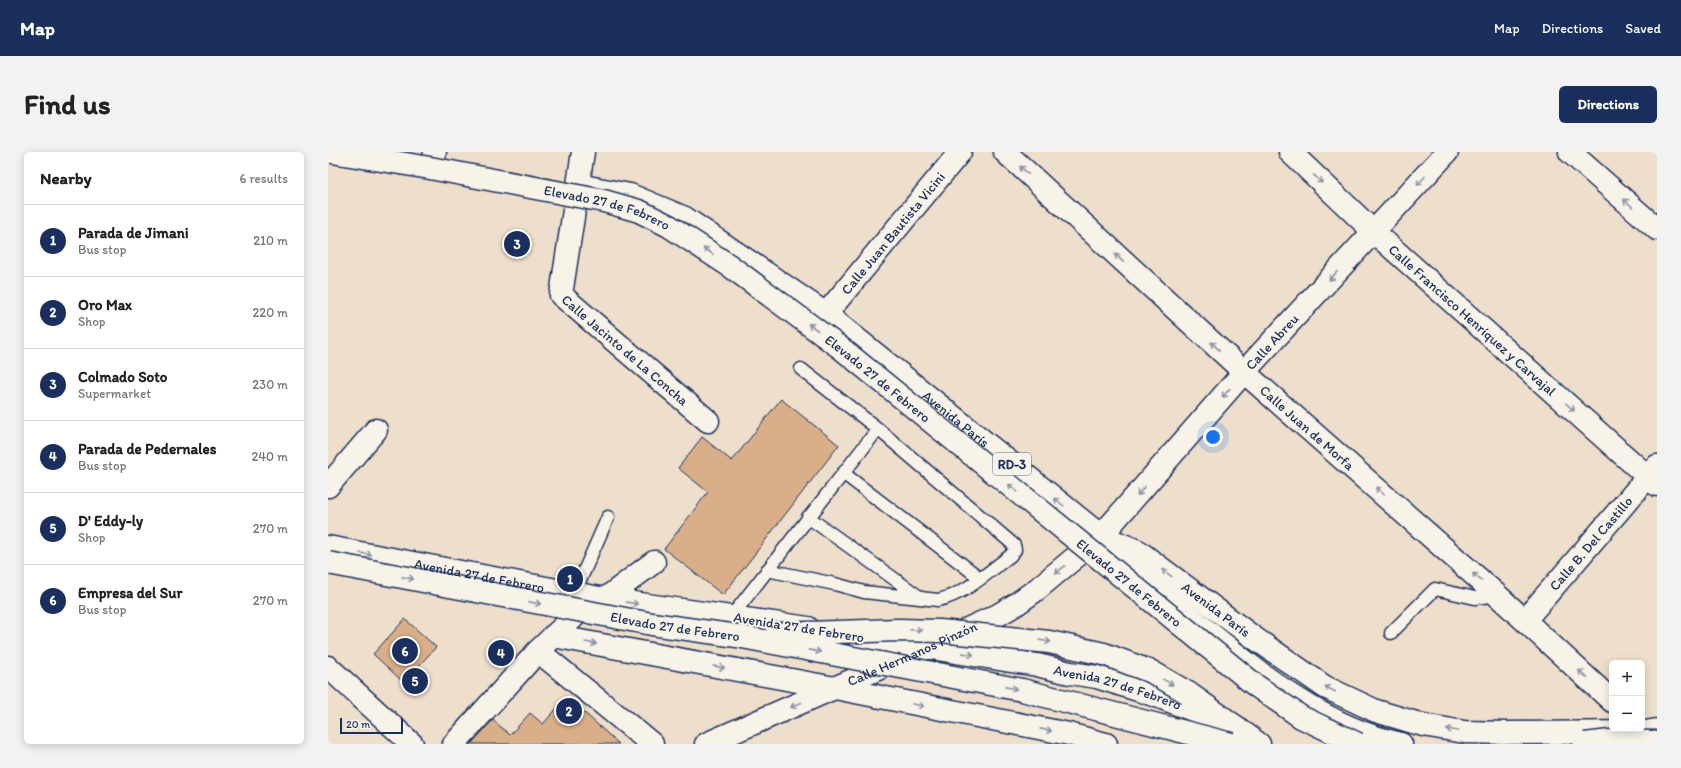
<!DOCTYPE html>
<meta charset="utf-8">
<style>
body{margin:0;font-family:Itim,sans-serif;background:#f2f2f2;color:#222}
.controls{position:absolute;right:12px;bottom:12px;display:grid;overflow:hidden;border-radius:6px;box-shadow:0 2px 10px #0003}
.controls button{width:36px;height:36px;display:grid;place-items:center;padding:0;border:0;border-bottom:1px solid #e0e0e0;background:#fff;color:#222;font:20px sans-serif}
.scale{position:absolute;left:12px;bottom:10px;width:63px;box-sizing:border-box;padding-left:4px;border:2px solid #1b2f5e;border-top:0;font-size:11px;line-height:14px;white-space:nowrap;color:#1b2f5e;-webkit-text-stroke:3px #f7f3e8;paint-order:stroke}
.you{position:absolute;left:885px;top:285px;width:14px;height:14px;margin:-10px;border:3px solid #fff;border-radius:50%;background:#1a73e8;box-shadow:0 0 0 6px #1a73e833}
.badge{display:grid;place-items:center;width:26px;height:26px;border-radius:50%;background:#1b2f5e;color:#fff;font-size:13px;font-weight:700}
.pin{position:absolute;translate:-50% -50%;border:2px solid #fff;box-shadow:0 1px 4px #0006}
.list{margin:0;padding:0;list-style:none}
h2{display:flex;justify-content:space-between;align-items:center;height:52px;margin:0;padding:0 16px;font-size:17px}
h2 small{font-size:13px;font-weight:400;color:#767676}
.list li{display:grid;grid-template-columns:26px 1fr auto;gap:12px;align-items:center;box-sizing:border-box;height:72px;padding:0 16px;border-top:1px solid #e0e0e0}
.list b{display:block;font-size:15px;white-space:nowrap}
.list p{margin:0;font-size:13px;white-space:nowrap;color:#767676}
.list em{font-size:13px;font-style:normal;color:#767676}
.map{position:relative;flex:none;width:1329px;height:592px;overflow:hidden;border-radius:6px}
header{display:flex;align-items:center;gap:24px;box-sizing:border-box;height:56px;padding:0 20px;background:#1b2f5e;color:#fff}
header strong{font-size:19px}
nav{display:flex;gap:22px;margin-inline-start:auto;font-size:14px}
.intro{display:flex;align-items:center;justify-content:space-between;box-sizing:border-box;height:96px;padding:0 24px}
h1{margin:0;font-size:28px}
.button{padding:10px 18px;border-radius:6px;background:#1b2f5e;color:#fff;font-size:14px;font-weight:700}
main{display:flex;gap:24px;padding:0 24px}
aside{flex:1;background:#fff;border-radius:6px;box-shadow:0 2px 10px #0003}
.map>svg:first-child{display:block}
.building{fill:#d9af8a;stroke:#1b2f5e}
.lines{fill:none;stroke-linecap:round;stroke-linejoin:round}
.service-casing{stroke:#1b2f5e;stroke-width:15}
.minor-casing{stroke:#1b2f5e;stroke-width:25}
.primary-casing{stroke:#1b2f5e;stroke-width:25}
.motorway-casing{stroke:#1b2f5e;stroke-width:25}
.service{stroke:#f7f3e8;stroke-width:12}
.minor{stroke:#f7f3e8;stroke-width:22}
.primary{stroke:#f7f3e8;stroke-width:22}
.motorway{stroke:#f7f3e8;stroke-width:22}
.motorway-bridge-casing{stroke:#1b2f5e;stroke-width:25;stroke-linecap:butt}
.motorway-bridge{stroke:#f7f3e8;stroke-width:22}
.oneway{stroke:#8991a3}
.labels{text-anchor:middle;stroke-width:4;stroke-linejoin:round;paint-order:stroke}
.shield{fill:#f7f3e8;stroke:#5d6a87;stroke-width:1}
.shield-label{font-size:13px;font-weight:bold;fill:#1b2f5e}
.street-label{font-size:14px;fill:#1b2f5e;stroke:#f7f3e8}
</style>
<header>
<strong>Map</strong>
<nav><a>Map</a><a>Directions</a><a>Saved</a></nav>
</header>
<div class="intro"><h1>Find us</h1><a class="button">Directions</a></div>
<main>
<aside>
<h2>Nearby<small>6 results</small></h2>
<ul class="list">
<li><span class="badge">1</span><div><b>Parada de Jimani</b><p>Bus stop</p></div><em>210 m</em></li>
<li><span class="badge">2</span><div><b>Oro Max</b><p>Shop</p></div><em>220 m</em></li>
<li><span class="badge">3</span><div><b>Colmado Soto</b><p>Supermarket</p></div><em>230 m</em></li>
<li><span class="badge">4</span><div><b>Parada de Pedernales</b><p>Bus stop</p></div><em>240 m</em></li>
<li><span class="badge">5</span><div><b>D' Eddy-ly</b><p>Shop</p></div><em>270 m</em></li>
<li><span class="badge">6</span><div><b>Empresa del Sur</b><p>Bus stop</p></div><em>270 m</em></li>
</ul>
</aside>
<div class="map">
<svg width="1329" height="592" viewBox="0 0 1329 592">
<rect width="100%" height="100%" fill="#eedfcc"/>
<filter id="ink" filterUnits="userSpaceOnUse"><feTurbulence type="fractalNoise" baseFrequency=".025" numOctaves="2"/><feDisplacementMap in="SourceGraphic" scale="8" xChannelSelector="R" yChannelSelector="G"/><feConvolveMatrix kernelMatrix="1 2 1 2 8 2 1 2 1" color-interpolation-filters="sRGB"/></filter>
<g filter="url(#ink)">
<path class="building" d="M453,247L511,293L395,443L336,397L380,340L350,316L374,285L404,309Z
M77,467L108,495L87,518L97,528L86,540L45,502Z
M239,545L291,592H143L165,568L182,583L202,561L215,572Z"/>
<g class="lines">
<g class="service-casing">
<path id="service" d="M515,321L652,426
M480,365L593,446
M439,418L507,432L536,440L610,448C638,442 660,420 682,404L687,398L686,393L550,277
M248,446L246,442L280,365
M403,465L550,277L473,217
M1063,481L1107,437L1147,446L1169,443"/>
</g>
<g class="minor-casing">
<g id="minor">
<path id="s1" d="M255,0L233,143L380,269"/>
<path id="s2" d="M677,0L916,220L1169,443L1284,549"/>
<path id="s3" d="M962,0L1046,80L1329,333"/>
<path d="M1242,0L1329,77"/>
<path d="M106,6L107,0"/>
<path id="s4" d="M498,162L632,0"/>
<path d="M0,334L48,278"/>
<path id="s5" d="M1197,468L1329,314"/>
<path d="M225,484L507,536"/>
<path d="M210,499L324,592"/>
<path d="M0,515L84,592"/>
<path d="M126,592L210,499L253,458L277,447L326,410"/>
<path id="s6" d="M378,592L598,496L670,463L687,453L708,438L773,384L916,220L1119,0"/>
</g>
</g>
<g class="primary-casing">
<g id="primary">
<path id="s7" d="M255,34L302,43L357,66L498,162L773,384L810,399L925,485L997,535L1048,559L1095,573L1136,580L1179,581L1317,580L1329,578"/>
<path id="s8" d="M0,395L277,447L480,476"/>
<path id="s9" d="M529,484L709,513L742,521L769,525L829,544L908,575L931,592"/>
</g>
</g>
<g class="motorway-casing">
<path id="motorway" d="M773,384C783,394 792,406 802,415C824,436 849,454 872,473C932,522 996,576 1073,592
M507,536L741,582L778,592
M860,541L908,575"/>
</g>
<use href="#service" class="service"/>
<use href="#minor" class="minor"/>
<use href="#primary" class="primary"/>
<use href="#motorway" class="motorway"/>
<g class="motorway-bridge-casing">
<g id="motorway-bridge">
<path id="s10" d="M4,0L102,16L276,49L311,59L341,74L402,114L514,197L927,533L973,565L1030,592"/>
<path id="s11" d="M0,411L324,472L409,484L694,538L903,592"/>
<path d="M448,482L570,478L612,479L721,490L776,502L824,520L860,541"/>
<path d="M1257,592L1282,589L1329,590"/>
</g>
</g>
<use href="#motorway-bridge" class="motorway-bridge"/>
</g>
<defs><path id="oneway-shaft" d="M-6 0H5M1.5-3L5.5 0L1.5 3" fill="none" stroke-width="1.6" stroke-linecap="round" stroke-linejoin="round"/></defs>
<g class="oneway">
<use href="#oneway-shaft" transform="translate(696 18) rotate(-137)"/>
<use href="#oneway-shaft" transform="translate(990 27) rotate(43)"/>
<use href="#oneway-shaft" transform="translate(1093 29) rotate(132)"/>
<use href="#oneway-shaft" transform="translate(1300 51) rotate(-138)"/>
<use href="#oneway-shaft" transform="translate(380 99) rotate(-147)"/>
<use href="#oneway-shaft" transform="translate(791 106) rotate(-137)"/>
<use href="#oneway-shaft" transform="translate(1005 124) rotate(133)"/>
<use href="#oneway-shaft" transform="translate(485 175) rotate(-143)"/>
<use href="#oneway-shaft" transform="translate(887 194) rotate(-137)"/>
<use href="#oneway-shaft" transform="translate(898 241) rotate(131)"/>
<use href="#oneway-shaft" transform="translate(1242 255) rotate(42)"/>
<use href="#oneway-shaft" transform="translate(685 336) rotate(-141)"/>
<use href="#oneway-shaft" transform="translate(813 339) rotate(131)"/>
<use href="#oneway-shaft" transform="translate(1052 339) rotate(-139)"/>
<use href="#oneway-shaft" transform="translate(731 350) rotate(-141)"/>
<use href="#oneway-shaft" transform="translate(38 402) rotate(11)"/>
<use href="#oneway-shaft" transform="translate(732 418) rotate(140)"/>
<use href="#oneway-shaft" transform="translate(839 421) rotate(-143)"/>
<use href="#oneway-shaft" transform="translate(1149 425) rotate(-139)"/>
<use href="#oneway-shaft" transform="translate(80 426) rotate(11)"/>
<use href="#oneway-shaft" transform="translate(207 451) rotate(11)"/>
<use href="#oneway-shaft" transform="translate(304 451) rotate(8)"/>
<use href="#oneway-shaft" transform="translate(588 478) rotate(2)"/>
<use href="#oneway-shaft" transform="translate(717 489) rotate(8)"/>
<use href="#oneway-shaft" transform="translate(263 491) rotate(10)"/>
<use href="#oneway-shaft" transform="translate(487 499) rotate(11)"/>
<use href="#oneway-shaft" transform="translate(640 502) rotate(9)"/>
<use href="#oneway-shaft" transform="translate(391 515) rotate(10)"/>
<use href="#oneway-shaft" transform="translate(1255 522) rotate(-137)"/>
<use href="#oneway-shaft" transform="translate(840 530) rotate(29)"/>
<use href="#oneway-shaft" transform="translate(683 536) rotate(11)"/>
<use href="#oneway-shaft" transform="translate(1002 537) rotate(-153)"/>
<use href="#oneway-shaft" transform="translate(468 553) rotate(156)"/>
<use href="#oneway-shaft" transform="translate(590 553) rotate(11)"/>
<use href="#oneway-shaft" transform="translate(718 578) rotate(11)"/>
<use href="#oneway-shaft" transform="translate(1124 578) rotate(-170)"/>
</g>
</g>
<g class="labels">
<rect class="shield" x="665" y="301" width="38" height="22" rx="3"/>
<g class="shield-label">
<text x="684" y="317">RD-3</text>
</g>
<g class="street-label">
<text dy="5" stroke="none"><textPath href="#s10" startOffset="281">Elevado 27 de Febrero</textPath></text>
<text dy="5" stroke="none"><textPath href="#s4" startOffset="105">Calle Juan Bautista Vicini</textPath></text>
<text dy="5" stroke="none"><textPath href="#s3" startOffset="248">Calle Francisco Henríquez y Carvajal</textPath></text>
<text dy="5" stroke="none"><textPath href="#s6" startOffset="708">Calle Abreu</textPath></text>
<text dy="5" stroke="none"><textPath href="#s1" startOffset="229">Calle Jacinto de La Concha</textPath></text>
<text dy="5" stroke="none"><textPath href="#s10" startOffset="605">Elevado 27 de Febrero</textPath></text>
<text dy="5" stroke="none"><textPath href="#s7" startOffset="445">Avenida París</textPath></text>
<text dy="5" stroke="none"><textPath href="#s2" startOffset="409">Calle Juan de Morfa</textPath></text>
<text dy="5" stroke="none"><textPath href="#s5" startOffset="101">Calle B. Del Castillo</textPath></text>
<text dy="5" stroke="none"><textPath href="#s8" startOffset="154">Avenida 27 de Febrero</textPath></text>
<text dy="5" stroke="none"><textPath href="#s10" startOffset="929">Elevado 27 de Febrero</textPath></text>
<text dy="5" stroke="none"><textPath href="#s7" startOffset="769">Avenida París</textPath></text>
<text dy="5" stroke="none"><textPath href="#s11" startOffset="353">Elevado 27 de Febrero</textPath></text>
<text transform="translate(471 475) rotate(9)" y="5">Avenida 27 de Febrero</text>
<text dy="5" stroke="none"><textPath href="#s6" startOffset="225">Calle Hermanos Pinzón</textPath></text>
<text dy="5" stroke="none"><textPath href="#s9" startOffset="266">Avenida 27 de Febrero</textPath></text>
</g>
</g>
</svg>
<div class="controls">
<button>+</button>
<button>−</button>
</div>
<div class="scale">20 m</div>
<div class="you"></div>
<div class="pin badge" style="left:242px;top:427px">1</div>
<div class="pin badge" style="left:241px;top:559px">2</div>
<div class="pin badge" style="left:189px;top:92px">3</div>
<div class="pin badge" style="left:173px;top:501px">4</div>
<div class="pin badge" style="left:87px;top:529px">5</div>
<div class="pin badge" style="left:77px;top:499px">6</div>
</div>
</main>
